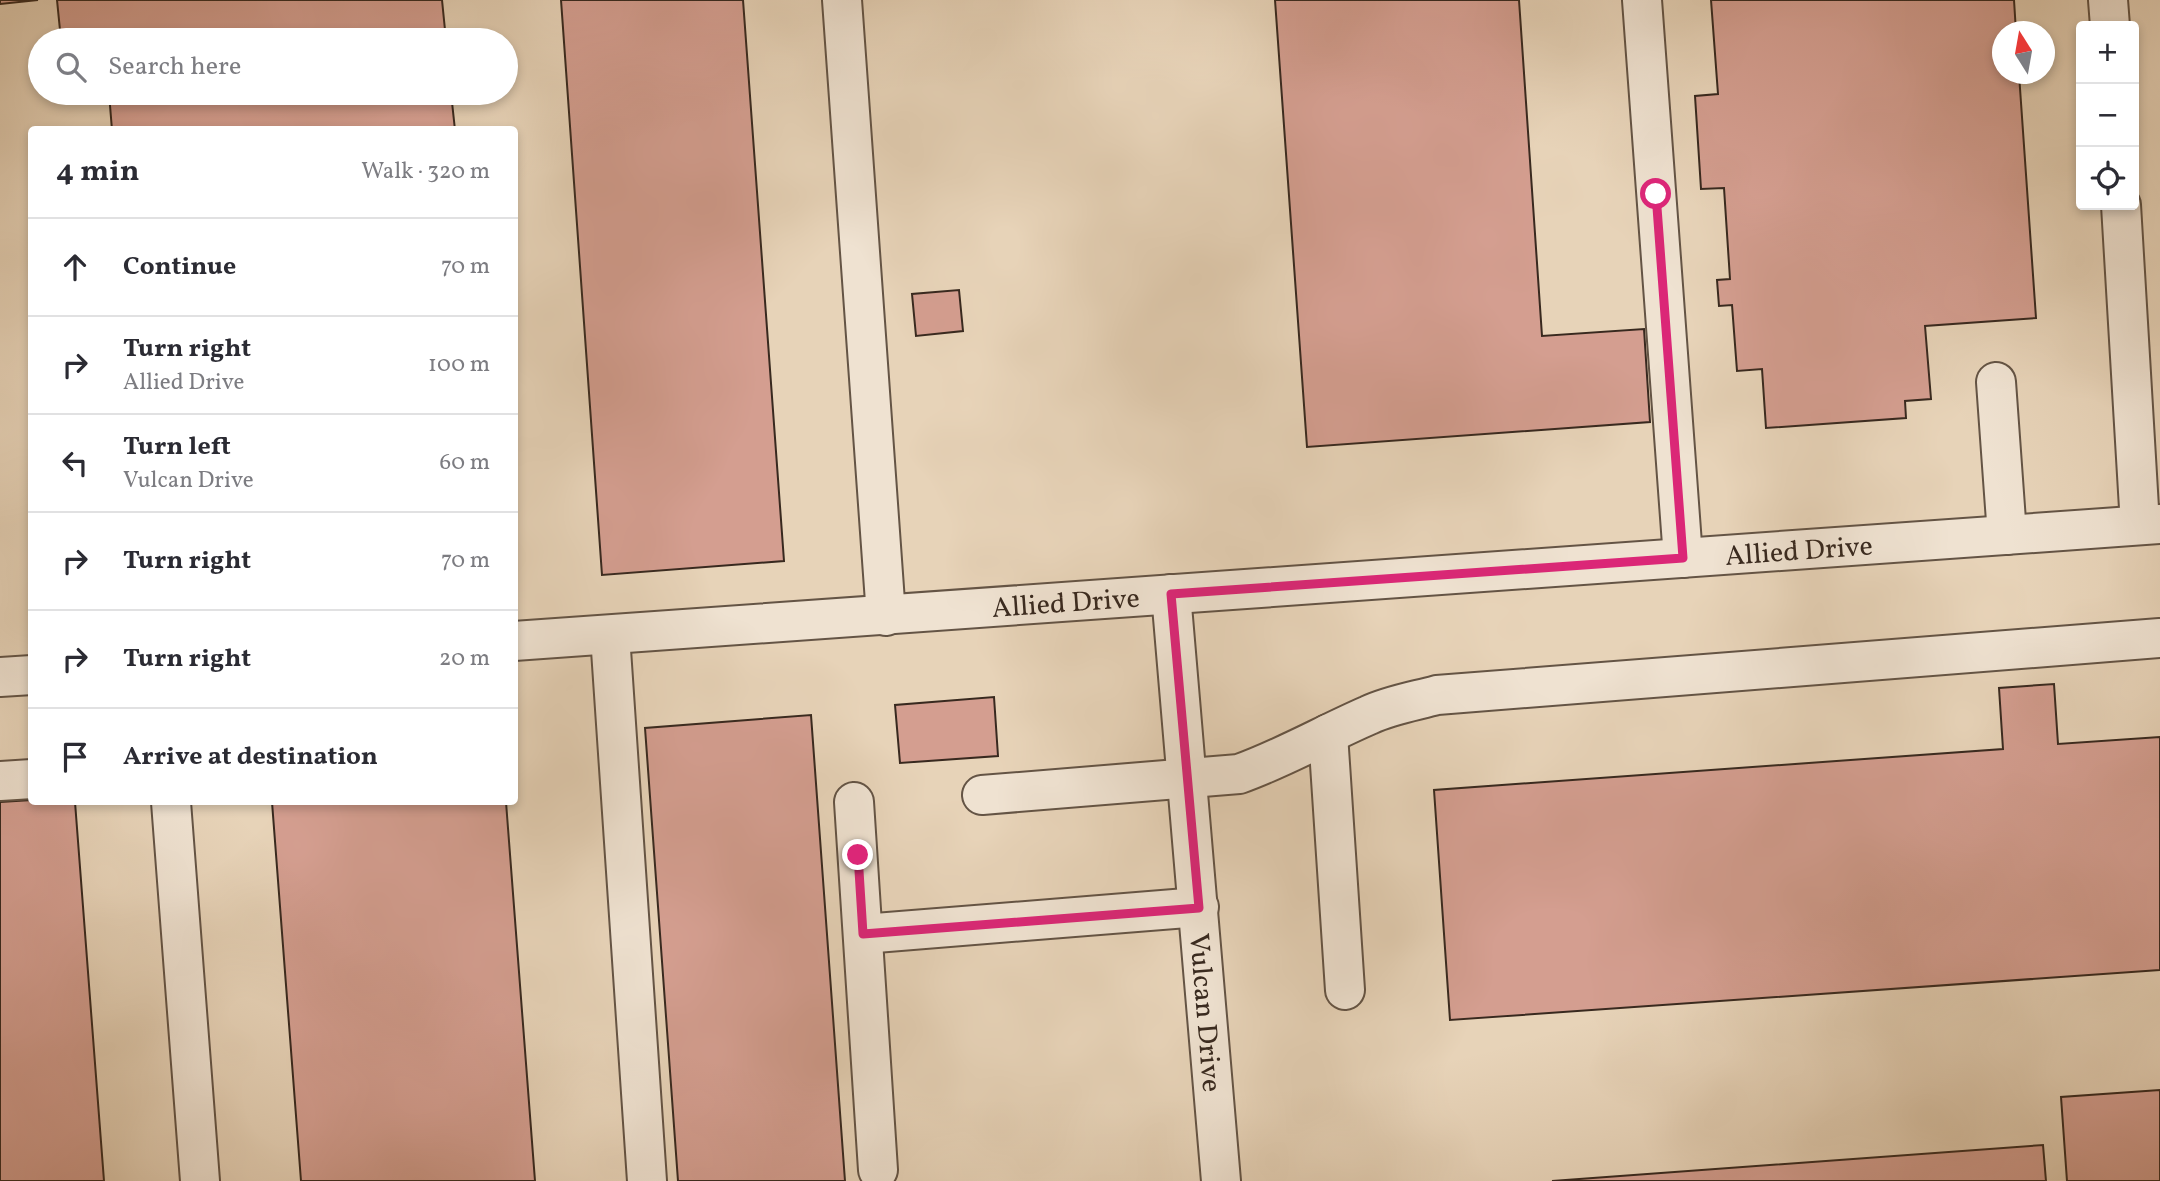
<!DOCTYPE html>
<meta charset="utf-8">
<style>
body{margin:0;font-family:Vollkorn,serif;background:#f2f2f3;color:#2b2b33}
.controls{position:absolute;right:21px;top:21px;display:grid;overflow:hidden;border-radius:7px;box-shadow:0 4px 10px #0003}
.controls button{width:63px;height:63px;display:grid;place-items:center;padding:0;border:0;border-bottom:2px solid #e1e1e2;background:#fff;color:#2b2b33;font:35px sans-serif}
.compass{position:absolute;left:1992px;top:21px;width:63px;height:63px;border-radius:50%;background:#fff;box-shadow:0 4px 10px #0003;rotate:349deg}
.stop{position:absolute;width:21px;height:21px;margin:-16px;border:5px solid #db2777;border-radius:50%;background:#fff}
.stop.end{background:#db2777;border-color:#fff;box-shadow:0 2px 7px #0008}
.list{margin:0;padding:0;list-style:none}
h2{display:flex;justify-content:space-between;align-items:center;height:91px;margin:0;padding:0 28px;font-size:30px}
h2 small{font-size:23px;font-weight:400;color:#7c7c81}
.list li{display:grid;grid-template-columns:46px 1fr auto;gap:21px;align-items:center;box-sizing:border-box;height:98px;padding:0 28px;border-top:2px solid #e1e1e2}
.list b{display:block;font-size:26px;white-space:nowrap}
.list p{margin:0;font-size:23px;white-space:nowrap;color:#7c7c81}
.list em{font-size:23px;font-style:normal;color:#7c7c81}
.icon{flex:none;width:38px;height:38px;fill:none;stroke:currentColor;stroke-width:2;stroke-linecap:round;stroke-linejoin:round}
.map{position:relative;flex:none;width:2160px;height:1181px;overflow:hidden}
.search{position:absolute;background:#fff;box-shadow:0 4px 10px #0003;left:28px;top:28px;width:490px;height:77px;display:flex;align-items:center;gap:18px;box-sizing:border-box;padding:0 24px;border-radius:38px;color:#7c7c81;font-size:26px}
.panel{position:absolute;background:#fff;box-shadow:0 4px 10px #0003;left:28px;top:126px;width:490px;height:679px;border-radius:7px}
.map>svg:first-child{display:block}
.building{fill:#d49e90;stroke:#38291f;stroke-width:2}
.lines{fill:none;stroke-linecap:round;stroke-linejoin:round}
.minor-casing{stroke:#645445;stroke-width:42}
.minor{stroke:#efe2d1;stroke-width:38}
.route{stroke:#db2777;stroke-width:9}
.labels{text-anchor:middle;stroke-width:5;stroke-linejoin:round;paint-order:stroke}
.street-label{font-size:28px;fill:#38291f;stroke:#efe2d1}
</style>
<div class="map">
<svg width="2160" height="1181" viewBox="0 0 2160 1181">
<rect width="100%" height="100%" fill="#e7d3b8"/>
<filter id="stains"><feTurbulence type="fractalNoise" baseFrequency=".00286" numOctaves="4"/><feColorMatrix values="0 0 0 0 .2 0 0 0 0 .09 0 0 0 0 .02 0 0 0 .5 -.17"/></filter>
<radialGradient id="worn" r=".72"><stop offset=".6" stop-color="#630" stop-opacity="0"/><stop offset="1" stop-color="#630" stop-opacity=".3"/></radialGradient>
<path class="building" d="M0,0H38L0,4Z
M57,0H442L446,40H61Z
M561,0H743L784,561L602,575Z
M1275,0H1519L1542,336L1644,329L1650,422L1307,447Z
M1711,0H2014L2016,32H2002V74H2019L2036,318L1925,326L1931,399L1905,401L1906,418L1766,428L1762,369L1737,371L1732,305L1719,306L1717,280L1730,279L1724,188L1701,189L1695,96L1718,94Z
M109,93H451L455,130H112Z
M959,290L963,331L916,336L912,294Z
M2054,684L2058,744L2160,737V970L1450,1020L1434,790L2003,749L1999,688Z
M994,697L998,756L900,763L895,705Z
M811,715L845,1181H678L645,728Z
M32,800L75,802L104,1181H0V802Z
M272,802H506L535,1181H301Z
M2160,1090V1181H2067L2061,1097Z
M2043,1145L2046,1181H1552Z"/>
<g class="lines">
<g class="minor-casing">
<g id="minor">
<path d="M842,0L886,616"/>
<path d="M1642,0L1683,558"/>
<path d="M2108,0L2110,26"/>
<path d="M2121,205L2140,525"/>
<path d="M1996,382L2007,535"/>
<path id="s1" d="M1171,594L1221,1181"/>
<path d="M610,635L647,1181"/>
<path id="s2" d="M514,641L2160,524"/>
<path d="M0,677L32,675"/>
<path d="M1328,734L1345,990"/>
<path d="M0,781L32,779"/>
<path d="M982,795L1239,774C1284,758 1325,734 1369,715C1390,705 1415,701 1437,695L2160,638"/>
<path d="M171,802L200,1181"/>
<path d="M854,802L878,1170"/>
<path d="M863,934L1199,907"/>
</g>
</g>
<use href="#minor" class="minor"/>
</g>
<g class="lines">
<path class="route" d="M858,855L863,934L1199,908L1171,594L1683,558L1656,194"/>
</g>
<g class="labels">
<g class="street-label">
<text dy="10" stroke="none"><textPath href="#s2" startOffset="1288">Allied Drive</textPath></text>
<text dy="10" stroke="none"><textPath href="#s2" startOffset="553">Allied Drive</textPath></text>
<text dy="10" stroke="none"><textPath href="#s1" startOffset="420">Vulcan Drive</textPath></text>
</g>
</g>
<rect width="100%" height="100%" filter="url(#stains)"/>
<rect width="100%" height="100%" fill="url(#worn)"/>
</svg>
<div class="controls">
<button>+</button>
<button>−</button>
<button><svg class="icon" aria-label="locate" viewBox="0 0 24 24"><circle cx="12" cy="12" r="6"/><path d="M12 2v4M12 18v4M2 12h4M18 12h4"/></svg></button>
</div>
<svg class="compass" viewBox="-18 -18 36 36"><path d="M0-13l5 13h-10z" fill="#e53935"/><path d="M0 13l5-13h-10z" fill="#7c7c81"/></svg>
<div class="stop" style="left:1656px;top:194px"></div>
<div class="stop end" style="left:858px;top:855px"></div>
<div class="search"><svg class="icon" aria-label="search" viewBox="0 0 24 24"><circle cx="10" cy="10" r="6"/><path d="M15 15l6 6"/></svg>Search here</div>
<section class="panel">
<h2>4 min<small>Walk · 320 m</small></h2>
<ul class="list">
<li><svg class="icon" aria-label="ahead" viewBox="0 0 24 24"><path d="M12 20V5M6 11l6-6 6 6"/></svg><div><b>Continue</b></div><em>70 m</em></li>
<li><svg class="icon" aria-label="right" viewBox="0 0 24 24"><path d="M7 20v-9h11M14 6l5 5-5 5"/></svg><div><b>Turn right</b><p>Allied Drive</p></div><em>100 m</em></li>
<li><svg class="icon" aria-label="left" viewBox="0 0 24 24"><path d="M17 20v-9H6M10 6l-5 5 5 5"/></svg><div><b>Turn left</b><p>Vulcan Drive</p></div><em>60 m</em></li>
<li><svg class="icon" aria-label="right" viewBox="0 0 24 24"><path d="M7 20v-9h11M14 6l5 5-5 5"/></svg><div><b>Turn right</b></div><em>70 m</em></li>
<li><svg class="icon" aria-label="right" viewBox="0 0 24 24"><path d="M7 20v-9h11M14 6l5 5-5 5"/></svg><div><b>Turn right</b></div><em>20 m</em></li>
<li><svg class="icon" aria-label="arrive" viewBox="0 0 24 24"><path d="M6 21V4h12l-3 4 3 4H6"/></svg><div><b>Arrive at destination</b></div></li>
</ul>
</section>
</div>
